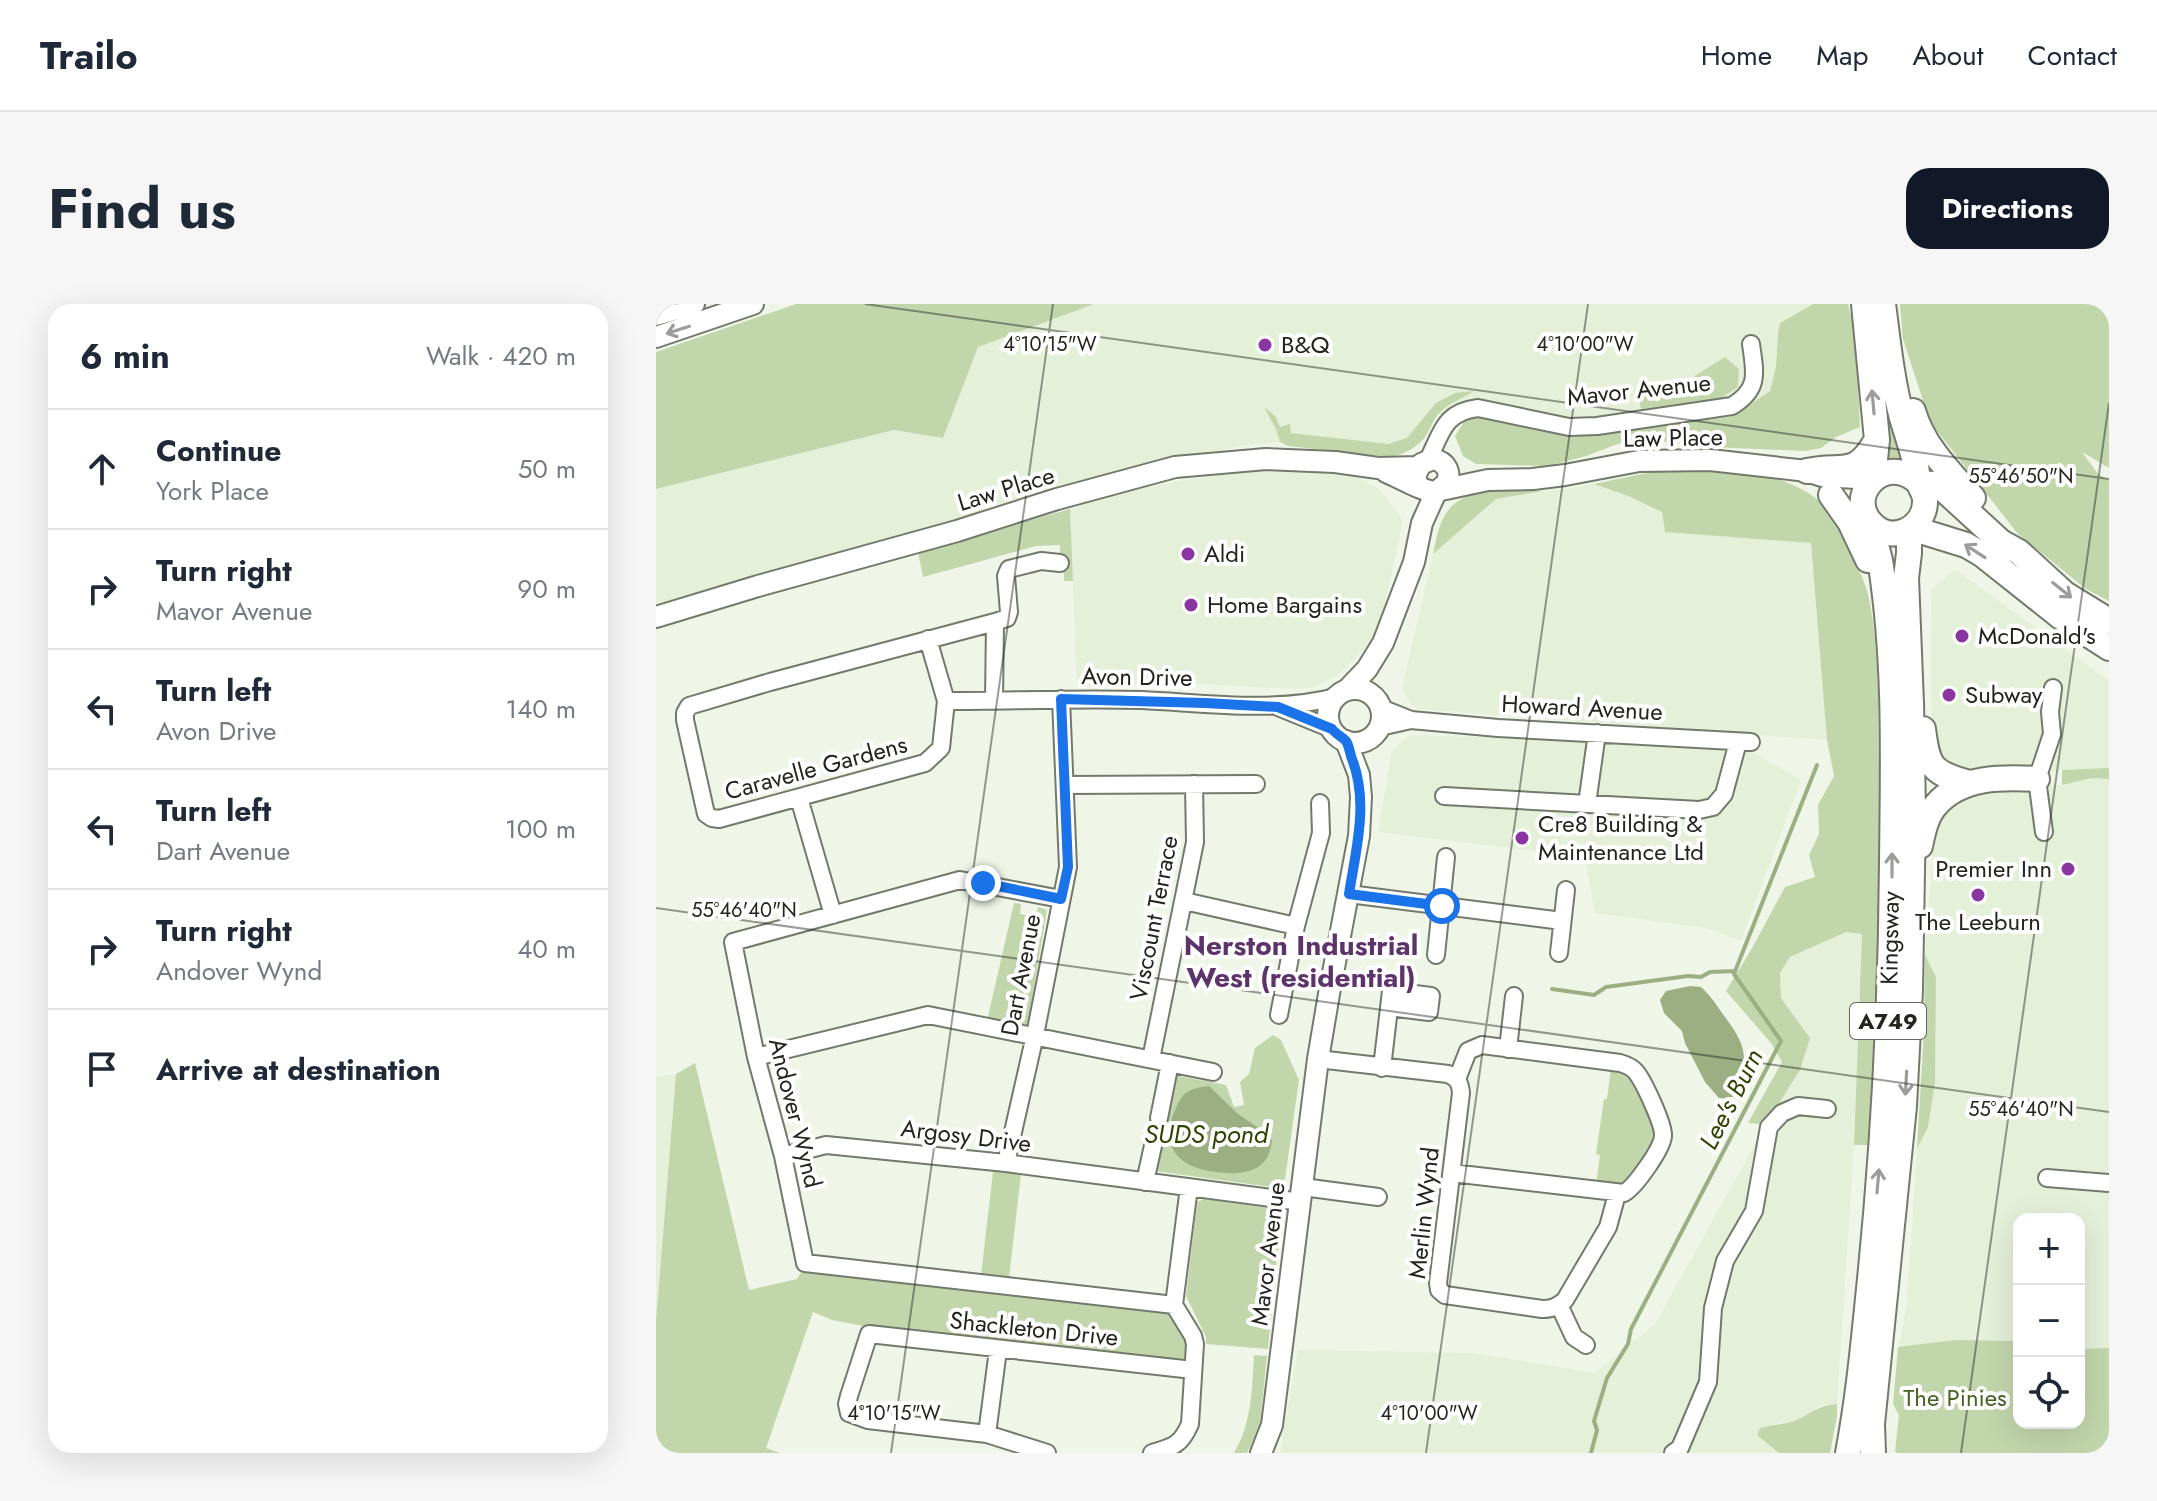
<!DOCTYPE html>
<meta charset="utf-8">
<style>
body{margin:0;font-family:Jost,sans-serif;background:#f6f6f7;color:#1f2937}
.controls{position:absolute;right:24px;bottom:24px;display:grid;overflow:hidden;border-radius:16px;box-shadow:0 8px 32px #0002}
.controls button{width:72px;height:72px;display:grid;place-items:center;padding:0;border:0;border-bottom:2px solid #e0e1e3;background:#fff;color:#1f2937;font:40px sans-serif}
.stop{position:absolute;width:24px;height:24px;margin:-18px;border:6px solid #1a73e8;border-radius:50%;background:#fff}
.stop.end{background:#1a73e8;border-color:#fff;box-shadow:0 2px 8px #0008}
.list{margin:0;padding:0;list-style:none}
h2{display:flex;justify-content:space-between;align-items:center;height:104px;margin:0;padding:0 32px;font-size:34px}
h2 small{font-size:26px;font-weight:400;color:#747a83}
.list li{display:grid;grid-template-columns:52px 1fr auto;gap:24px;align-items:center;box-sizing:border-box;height:120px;padding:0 32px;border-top:2px solid #e0e1e3}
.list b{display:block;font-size:30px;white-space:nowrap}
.list p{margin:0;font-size:26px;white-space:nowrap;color:#747a83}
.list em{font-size:26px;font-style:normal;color:#747a83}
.icon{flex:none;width:44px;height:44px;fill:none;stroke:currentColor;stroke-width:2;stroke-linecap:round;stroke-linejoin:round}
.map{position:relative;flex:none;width:1453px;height:1149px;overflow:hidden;border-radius:24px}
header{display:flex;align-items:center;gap:48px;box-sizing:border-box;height:112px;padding:0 40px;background:#fff;border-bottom:2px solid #e0e1e3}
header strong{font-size:38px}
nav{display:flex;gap:44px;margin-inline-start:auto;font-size:28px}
.intro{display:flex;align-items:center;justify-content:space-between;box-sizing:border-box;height:192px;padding:0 48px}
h1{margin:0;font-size:56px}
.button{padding:20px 36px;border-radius:24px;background:#111827;color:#fff;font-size:28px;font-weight:700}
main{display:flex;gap:48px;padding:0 48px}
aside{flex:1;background:#fff;border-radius:24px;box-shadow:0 8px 32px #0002}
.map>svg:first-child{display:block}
.built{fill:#e5f0d9}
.green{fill:#c2d6ac}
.water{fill:#9baf83}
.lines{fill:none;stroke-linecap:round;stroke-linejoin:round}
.stream{stroke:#9baf83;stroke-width:4}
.minor-casing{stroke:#737a6c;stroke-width:20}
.tertiary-casing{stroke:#737a6c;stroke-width:24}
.primary-casing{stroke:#737a6c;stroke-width:28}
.minor{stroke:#fff;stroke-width:16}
.tertiary{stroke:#fff;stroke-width:20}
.primary{stroke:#fff;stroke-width:24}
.oneway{stroke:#9c9c9a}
.route{stroke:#1a73e8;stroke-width:10}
.ticks{fill:none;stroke:#22241f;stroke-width:2;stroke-opacity:0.45}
.poi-dot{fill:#8a35a2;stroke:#fff;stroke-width:3}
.labels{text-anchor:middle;stroke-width:8;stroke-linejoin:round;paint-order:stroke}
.shield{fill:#fff;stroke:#646662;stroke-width:2}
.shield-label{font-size:22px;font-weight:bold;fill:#22241f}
.poi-label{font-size:24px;fill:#22241f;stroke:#fff;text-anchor:start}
.street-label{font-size:24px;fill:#22241f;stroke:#fff}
.park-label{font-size:24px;fill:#476121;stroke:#fff}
.water-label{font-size:26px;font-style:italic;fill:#2d4500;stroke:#fff}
.quarter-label{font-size:28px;font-weight:bold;fill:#5d346a;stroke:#fff}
.ticks-label{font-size:20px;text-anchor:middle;fill:#22241f;stroke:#fff;stroke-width:8;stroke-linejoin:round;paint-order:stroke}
</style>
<header>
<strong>Trailo</strong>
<nav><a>Home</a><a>Map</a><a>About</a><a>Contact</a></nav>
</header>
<div class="intro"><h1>Find us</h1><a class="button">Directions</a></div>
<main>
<aside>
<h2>6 min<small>Walk · 420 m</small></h2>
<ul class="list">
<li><svg class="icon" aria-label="ahead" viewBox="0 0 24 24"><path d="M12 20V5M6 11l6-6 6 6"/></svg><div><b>Continue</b><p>York Place</p></div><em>50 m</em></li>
<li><svg class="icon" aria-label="right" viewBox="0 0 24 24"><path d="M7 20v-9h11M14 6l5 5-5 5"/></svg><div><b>Turn right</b><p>Mavor Avenue</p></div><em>90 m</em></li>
<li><svg class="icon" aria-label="left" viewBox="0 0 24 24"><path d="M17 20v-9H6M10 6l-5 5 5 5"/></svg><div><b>Turn left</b><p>Avon Drive</p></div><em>140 m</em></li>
<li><svg class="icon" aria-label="left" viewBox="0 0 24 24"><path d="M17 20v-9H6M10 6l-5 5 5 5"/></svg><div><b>Turn left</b><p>Dart Avenue</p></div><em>100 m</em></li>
<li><svg class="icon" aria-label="right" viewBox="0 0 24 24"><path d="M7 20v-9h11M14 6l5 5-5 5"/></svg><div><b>Turn right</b><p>Andover Wynd</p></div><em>40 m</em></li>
<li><svg class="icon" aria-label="arrive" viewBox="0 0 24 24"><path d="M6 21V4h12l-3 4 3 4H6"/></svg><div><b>Arrive at destination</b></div></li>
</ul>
</aside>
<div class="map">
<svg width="1453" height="1149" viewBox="0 0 1453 1149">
<rect width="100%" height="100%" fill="#eff6e7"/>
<path class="built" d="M438,0H1157L1124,19L1122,29L1120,62L1114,87L1075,113L959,128H894L823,111L808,118L781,110L769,134L752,147L742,152L733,153L632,142L624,138L587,141L0,309V185L238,126L287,134L321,43Z
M599,166L651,167L700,172L723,185L747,216L724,324L706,348L682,371L657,384L636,385L509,378L421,383L414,205L466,189L518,178Z
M938,180L971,192L1006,208L1009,228L1155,239L1171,436L762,405L753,399L746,384L777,250L840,195Z
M1299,265L1453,377V464L1298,471L1276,439L1275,286Z
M754,431L1066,440L1098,449L1145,476L1085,637L1051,624L939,609L929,553L722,528L736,446Z
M1436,474L1453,475V1044L1423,1045V915H1363V1039L1360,1037L1299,1036L1243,1043L1251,998L1261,845L1272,823L1279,779L1280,673L1269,651L1279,524L1287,509L1301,496L1343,485L1406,481Z
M1190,628L1206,630L1198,841L1181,1100L1164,1101L1157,1108L1137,1118L1115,1120L1124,1149H624L642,1046L817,1049L939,1069L999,1020L1110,820L1144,766L1154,734L1125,694L1124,669L1134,653Z
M20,770L6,939L0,1017V773Z"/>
<path class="green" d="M140,0H438L322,43L287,134L238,126L0,185V48Z
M1157,0H1192L1200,33L1204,123L1180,133L1165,144L1149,147L1054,143L995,136L967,138L930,152L892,162L820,160L807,152L799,132L808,118L823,111L894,128H959L1075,113L1114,87L1120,62L1122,29L1124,19Z
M1244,0H1453V164L1426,148L1442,170L1453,176V297L1430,285L1362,230L1274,118L1247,35Z
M1069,53L1083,65L1082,83L1065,94L985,105L983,93L1029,78Z
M1227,83L1246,155L1248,163L1228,162L1234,142L1225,93Z
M818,87C807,95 794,98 784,108C778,114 775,123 771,130C763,143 747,151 733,153L632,142L624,138L620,125L608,103L619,112L624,123L634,120L635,129L732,140L751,134L780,99L799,89Z
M1010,165C1059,165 1119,163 1161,195C1177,207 1207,270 1212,290C1224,342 1222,412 1223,466C1225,590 1225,716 1214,841H1198L1206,630L1190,628L1134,653L1124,669L1125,694L1154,734L1144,766L1110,820L1092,819L1126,758L1115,739L1070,687L1095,646L1129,583L1159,573L1153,551L1163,530L1162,501L1178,472L1171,436L1155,239L1009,228L1006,208L972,192L938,180Z
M832,187H888L840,195L777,250C784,213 791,193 832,187Z
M414,205L417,277H408V252L404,251V241L380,242L267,273L262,248Z
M1453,464V475L1436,474L1406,481V466Z
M358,599L365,600L364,610L379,613L382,603L391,606L371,725L331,717Z
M1269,651L1280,673L1279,779L1272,823L1261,845L1268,725Z
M617,731L625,736L643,776L629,875L623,880L615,883L499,867L517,771L570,781L578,803L588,801L584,778L593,770L599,744Z
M39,759L93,986L141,975L146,967L159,965L516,1010C524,1024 537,1040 530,1055L523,1058L207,1022L176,1016L157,1008L110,1144L124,1149H9L0,1135V1017L20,770Z
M955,764L970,767L979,775L1002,825L999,836L971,881H940L944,851L940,850L948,795H951Z
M343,867L365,870L353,974L325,971L337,868Z
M548,895L620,905L625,914L612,1045L550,1040V1033L530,992L541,898Z
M1299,1036L1360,1037L1363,1039V1119H1423V1045L1453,1044V1149H1241L1239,1147L1243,1111L1237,1100L1242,1043Z
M598,1051L611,1052L604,1119L591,1149H578C596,1119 596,1084 598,1051Z
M1181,1100V1112L1174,1149H1123L1101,1131L1104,1124C1115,1120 1128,1121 1138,1117C1156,1110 1159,1102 1181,1100Z"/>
<path class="water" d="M1034,682L1045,683C1055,692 1061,702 1069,713C1092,744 1092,754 1080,791L1072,795L1063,794L1049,778L1029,739L1026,727L1008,709L1004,696L1010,687Z
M553,782L582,810L607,827L616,836C615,844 613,853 607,859C594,871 576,870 560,868C522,864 502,842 520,804C528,786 534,785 553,782Z"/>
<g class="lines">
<path class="stream" d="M896,685L938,691L950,683L1032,672L1045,673L1054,668L1079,667
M935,1149L941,1126L938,1117L951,1074L972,1040L975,1025L1125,737L1078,670L1161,461"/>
<g class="minor-casing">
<path id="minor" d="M772,156C786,128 788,108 822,104L913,123L941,122L1076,102C1104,85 1099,69 1095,40
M272,335L290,397L285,444L269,459L63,515L56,514L50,510L29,416V409L33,402L114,378L339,318
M290,397C355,397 421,394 486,396C549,399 618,409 680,393
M338,397L339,318L351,314L353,308L350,272L353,265L385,257L404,259
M622,403L676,425
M725,404L755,416L842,424L1095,438
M724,423L755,416
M409,481L600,480
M788,492L1043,506L1057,503L1068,490L1082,438
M143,494L177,611
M931,500L941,429
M1388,528L1381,475L1396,430L1394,408L1397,384
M693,590L906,617
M405,595L304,576L77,638L100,753L127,852L149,959L518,1001
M528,597L640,622
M903,649L910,586
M780,651L790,553
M623,711L640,622L665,529L664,499
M852,745L858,692
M100,753L272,711L557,768
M495,755L539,538L538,480
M662,755L792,770C802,774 804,779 805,789L782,979L783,986L789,991L886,1005C896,1005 901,1003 909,996L952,923L961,890
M726,764L735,687L775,692L773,708L733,703
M503,814L514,759
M127,852L170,841L350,859L645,898
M350,859L379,731L412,563L405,395
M796,869L968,889C979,883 1006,845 1007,832C1008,821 988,778 980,768C976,763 971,761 964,759L826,741L812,747L801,775
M1391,874L1453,879
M489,878L500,828
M647,883L722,893
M903,1001L918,1033L930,1041
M331,1130L342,1046
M391,1149L331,1130L212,1116L193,1109L191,1100L193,1092L213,1030L537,1066
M496,1149C517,1143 525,1141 534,1120L539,1040L537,1032L518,1001L533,883
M1017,1149L1024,1144L1052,1078L1057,1004L1069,957L1098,907L1113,823L1126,809L1142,802L1171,805"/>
</g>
<g class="tertiary-casing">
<path id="tertiary" d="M0,11L38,0
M0,33L97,0
M730,168C743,173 768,188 780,188L791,179C795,167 790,158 777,155L765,160L759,172L762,182
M785,186L832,176L877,175L909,171L983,157L1054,156L1151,167L1166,172L1217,175
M0,313L102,282L301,227L401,195L519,163L610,155L679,158L722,164L762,163
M672 412a27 27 0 1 1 54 0a27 27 0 1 1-54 0Z
M691,386L711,365L727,339L758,258L766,219L780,188
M605,1149L616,1121L662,755L673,690L703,532L705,493L703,471L690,437"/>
</g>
<g class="primary-casing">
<path id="primary" d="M1208,0L1221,136L1217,175
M1227,0C1232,38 1236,77 1246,114C1251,130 1256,146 1260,161C1261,167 1261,174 1263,179C1265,186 1269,189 1269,196C1270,223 1238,240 1218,222C1186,194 1228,146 1263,179
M1257,107C1267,142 1294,168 1317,194
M1151,167C1187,159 1198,175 1220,137
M1263,179L1277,180L1286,184L1345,238L1363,248L1409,290L1453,317
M1175,191L1194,218L1212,256
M1255,224L1310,241L1327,251L1405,313L1453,344
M1267,425C1272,463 1275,469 1314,479
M1264,542C1267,528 1270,512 1280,501C1305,472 1347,473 1381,475
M1192,1149C1203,1091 1208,1033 1214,975C1228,836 1235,697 1236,558C1237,460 1240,359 1225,262C1223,247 1216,231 1212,216
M1217,1149L1216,1120L1248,802L1254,686L1257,508L1255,399L1250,274L1253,249V226"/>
</g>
<use href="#minor" class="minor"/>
<use href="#tertiary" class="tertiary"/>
<use href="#primary" class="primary"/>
</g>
<defs><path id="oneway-shaft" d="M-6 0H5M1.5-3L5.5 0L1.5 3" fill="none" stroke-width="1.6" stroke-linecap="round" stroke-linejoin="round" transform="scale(2)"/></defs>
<g class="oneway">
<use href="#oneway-shaft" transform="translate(22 26) rotate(162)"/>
<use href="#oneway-shaft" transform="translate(1217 98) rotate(-95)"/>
<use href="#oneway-shaft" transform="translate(1319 247) rotate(-147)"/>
<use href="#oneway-shaft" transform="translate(1406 286) rotate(39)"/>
<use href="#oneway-shaft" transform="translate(1236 561) rotate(-90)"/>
<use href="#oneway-shaft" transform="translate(1250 779) rotate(93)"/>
<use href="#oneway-shaft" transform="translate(1222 877) rotate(-85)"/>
</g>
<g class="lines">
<path class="route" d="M327,579L405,595L412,563L405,395L549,399L622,403L676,425C680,430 686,433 690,437C693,441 694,450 696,455C713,498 700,545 693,590L786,602"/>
</g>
<path class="ticks" d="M209,0L1453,175M0,604L1453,808M235,1149L397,0M770,1149L932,0M1305,1149L1453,99"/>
<g class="poi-dot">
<circle cx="609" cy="41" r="8"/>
<circle cx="532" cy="250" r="8"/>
<circle cx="535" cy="301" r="8"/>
<circle cx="1306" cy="332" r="8"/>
<circle cx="1293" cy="391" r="8"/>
<circle cx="866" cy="534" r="8"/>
<circle cx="1412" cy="565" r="8"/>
<circle cx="1322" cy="591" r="8"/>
</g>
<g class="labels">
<rect class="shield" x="1194" y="699" width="76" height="36" rx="6"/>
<g class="shield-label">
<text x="1232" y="725">A749</text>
</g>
<g class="poi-label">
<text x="625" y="49">B&amp;Q</text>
<text x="548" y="258">Aldi</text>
<text x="551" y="309">Home Bargains</text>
<text x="1322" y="340">McDonald's</text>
<text x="1309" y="399">Subway</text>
<text x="882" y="528">Cre8 Building &amp;<tspan x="882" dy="28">Maintenance Ltd</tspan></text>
<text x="1396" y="573" text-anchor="end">Premier Inn</text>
<text x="1322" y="626" text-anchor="middle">The Leeburn</text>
</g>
<g class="street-label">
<text transform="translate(983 86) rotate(-6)" y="8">Mavor Avenue</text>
<text transform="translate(1017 134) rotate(-1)" y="8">Law Place</text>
<text transform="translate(350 185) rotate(-17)" y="8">Law Place</text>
<text transform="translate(481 373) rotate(1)" y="8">Avon Drive</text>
<text transform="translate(926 404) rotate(3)" y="8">Howard Avenue</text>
<text transform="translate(160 464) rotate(-15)" y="8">Caravelle Gardens</text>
<text transform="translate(498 614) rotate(-79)" y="8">Viscount Terrace</text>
<text transform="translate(1234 634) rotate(-89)" y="8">Kingsway</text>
<text transform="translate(365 671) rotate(-79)" y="8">Dart Avenue</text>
<text transform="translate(139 809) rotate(76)" y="8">Andover Wynd</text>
<text transform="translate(310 832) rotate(7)" y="8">Argosy Drive</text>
<text transform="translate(768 909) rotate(-84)" y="8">Merlin Wynd</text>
<text transform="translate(612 950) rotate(-83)" y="8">Mavor Avenue</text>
<text transform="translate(378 1025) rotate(6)" y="8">Shackleton Drive</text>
</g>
<g class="park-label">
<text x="1299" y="1102">The Pinies</text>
</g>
<g class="water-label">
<text transform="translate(1075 795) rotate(-63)" y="9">Lee's Burn</text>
<text x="550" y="839">SUDS pond</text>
</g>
<g class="quarter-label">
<text x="645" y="651">Nerston Industrial<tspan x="645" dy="32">West (residential)</tspan></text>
</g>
</g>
<g class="ticks-label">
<text x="394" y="47">4°10'15"W</text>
<text x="929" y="47">4°10'00"W</text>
<text x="1365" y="179">55°46'50"N</text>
<text x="88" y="613">55°46'40"N</text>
<text x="1365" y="812">55°46'40"N</text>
<text x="238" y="1116">4°10'15"W</text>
<text x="773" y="1116">4°10'00"W</text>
</g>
</svg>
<div class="controls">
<button>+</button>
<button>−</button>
<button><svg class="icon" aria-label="locate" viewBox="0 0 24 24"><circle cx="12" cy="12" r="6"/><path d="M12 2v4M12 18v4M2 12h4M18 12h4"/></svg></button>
</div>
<div class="stop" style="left:786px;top:602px"></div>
<div class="stop end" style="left:327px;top:579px"></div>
</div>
</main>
